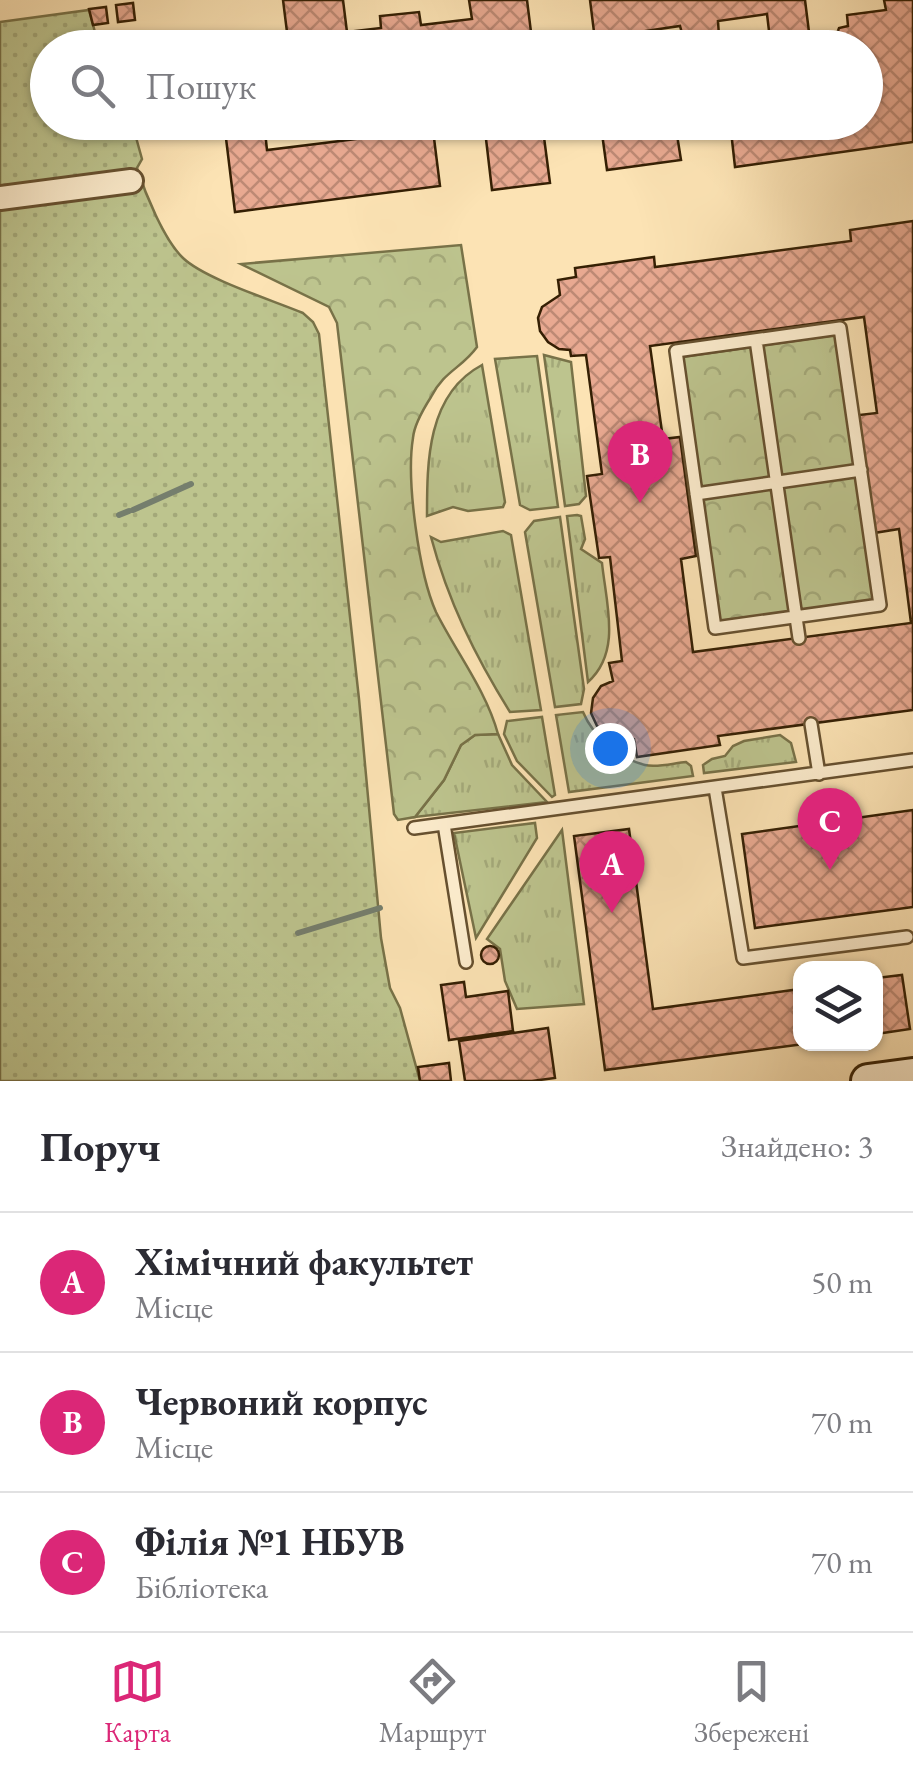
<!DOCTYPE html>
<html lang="uk">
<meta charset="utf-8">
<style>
body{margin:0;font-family:"EB Garamond",serif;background:#f7f7f7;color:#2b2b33}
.controls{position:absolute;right:30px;bottom:30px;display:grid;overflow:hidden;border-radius:20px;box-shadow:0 2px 8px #0004}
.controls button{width:90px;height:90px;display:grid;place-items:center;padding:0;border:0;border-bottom:2px solid #e1e1e2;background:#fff;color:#2b2b33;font:50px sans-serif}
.you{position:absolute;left:610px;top:748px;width:35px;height:35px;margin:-25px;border:8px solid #fff;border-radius:50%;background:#1a73e8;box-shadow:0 0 0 15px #1a73e833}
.badge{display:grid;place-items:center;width:65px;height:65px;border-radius:50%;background:#db2777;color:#fff;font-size:32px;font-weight:700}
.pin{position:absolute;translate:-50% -82px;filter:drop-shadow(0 2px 5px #0008)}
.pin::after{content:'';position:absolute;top:52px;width:35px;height:30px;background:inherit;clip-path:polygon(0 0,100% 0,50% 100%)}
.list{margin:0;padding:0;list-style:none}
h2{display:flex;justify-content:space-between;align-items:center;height:130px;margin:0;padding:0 40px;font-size:42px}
h2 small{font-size:32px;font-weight:400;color:#7c7c81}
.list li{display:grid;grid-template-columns:65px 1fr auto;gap:30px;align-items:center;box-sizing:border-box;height:140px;padding:0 40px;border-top:2px solid #e1e1e2}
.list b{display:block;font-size:38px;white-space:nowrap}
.list p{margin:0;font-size:32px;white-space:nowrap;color:#7c7c81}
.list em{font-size:32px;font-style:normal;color:#7c7c81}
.icon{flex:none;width:55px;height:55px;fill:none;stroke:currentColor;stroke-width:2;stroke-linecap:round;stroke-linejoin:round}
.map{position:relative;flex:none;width:913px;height:1081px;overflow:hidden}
.search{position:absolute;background:#fff;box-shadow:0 2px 8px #0004;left:30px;right:30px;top:30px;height:110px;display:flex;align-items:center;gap:25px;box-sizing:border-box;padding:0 35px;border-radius:55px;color:#7c7c81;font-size:38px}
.sheet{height:550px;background:#fff}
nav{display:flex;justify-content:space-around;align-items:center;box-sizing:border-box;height:140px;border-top:2px solid #e1e1e2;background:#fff;font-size:28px;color:#7c7c81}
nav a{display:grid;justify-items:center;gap:5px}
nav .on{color:#db2777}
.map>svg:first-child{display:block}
.grass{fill:url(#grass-tufts);stroke:#787248;stroke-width:2.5}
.park{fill:url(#park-crowns);stroke:#787248;stroke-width:2.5}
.garden{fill:url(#garden-dots);stroke:#787248;stroke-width:2.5}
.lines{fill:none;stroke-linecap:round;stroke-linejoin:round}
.stream{stroke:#757e6d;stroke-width:6}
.building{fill:url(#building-cross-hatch);stroke:#341f03;stroke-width:2.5;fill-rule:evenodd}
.lane-casing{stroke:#66502f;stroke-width:16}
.street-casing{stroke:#66502f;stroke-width:28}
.secondary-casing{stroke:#341f03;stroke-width:38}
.lane{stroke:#fdedce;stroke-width:11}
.street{stroke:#fdedce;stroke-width:22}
.secondary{stroke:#fdedce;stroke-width:32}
</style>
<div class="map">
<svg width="913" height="1081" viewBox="0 0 913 1081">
<defs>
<pattern id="grass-tufts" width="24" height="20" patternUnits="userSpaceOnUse" patternTransform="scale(2.5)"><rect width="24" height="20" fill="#bdc48e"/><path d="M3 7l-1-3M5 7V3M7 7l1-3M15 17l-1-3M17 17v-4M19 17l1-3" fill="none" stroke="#a3a879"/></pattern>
<pattern id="park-crowns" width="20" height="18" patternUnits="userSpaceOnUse" patternTransform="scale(2.5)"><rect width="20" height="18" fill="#bdc48e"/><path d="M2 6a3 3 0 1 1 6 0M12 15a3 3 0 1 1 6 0" fill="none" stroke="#a3a879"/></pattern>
<pattern id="garden-dots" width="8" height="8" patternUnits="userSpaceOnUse" patternTransform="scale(2.5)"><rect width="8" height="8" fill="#bdc48e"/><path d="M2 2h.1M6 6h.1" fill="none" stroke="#a3a879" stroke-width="1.8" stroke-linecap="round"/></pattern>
<pattern id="building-cross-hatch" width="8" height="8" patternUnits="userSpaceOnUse" patternTransform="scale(2.5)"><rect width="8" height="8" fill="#e8a991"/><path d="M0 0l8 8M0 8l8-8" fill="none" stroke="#bd8974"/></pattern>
</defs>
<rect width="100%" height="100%" fill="#fce3b4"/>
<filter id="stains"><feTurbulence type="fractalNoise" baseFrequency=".002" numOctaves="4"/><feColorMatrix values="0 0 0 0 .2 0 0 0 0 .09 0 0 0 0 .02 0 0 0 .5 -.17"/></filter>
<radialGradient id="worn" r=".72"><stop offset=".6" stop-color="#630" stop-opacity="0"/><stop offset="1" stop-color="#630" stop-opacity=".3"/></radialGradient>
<path class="grass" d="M544,355L571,362L586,496L579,504L565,506Z
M537,356L558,507L530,510L520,505L495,359Z
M482,365L505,502L503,507L468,511L453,507L427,516C427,462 427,394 482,365Z
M577,515L581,516L585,539L581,549L602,563C606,603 622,652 588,682L567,516Z
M560,517L584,689L581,704L555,707L525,532L534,521Z
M503,531L511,535L541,710L510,712C475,656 448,601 431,537L441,542Z
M583,712C593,736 618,758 645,765C657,768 674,763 686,762L691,766L693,776L569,792L556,715Z
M542,717L555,795L552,797L517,761L504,734L507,721Z
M498,734L512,765L547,802L415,817L444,780L461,745L475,735Z
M780,735L791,743L796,762L704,773L703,765L712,759L725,756L733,746L744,741Z
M535,823L537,838L476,938L454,833Z
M562,830L584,1004L517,1009L505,981L500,949L487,939Z"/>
<path class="park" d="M461,245L477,347C462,368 444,371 431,397C424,408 414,425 413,438C406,480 419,574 436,612C456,652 486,690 498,734L475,735L461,745L444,780L415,817L398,820L394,814L337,323L329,307L241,264Z
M836,335L873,600L719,622L682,357Z"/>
<path class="garden" d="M89,10L99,47L48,48V122L132,123L142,159L137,168C145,193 164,240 183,258C205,279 272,300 303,313L313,322L319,334L359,699L381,938L390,988L400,1008L420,1081H0V22Z"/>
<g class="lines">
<path class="stream" d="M133,510L191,484
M119,515L129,511
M298,933L380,908"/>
</g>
<path class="building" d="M283,0H343L347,32L381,28L380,16L419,12L421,25L472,19L469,0H527L533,48H215L214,37L251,33L253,44L288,40Z
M590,0H805L811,48H771L767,14L718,21L719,36L714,48H686L680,26L632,33L634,48H596Z
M884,0H913V142L735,167L730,122H866V48H834V42L839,28L848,26L847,15L886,10Z
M133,3L135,20L118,22L116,5Z
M106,7L108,23L93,25L89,9Z
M224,122H264L267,150L397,134L396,122H432L440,186L235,212Z
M484,122H542L550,183L492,190Z
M626,122H675L681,160L607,170L601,126Z
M913,221V710L718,736L720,745L637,757L634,739L610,736L597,726L591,713L593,698L601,686L613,681L609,663L622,661L610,557L599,558L587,476L602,474L586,355L571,356L570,350L559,349L548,342L540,331L538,318L542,307L560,295L558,280L576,277L575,268L654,257L655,267L851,241L850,230ZM864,317L877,413L859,415L874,533L899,529L911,623L693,652L681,559L696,556L680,437L663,439L650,346Z
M913,810V907L755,928L742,834Z
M629,829L653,1009L800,989V1044H804L605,1070L574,836Z
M481 955a9 9 0 1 1 18 0a9 9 0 1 1-18 0Z
M902,975L910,1029L876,1034V978Z
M464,982L466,997L508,991L513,1031L449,1040L441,985Z
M548,1028L555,1078L532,1081H465L459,1041Z
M449,1063L451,1081H420L418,1067Z"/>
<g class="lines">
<g class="lane-casing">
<path id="lane" d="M840,328L880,605L715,628L676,351Z
M756,340L799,638
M696,494L861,470
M811,724L819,774
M715,788L743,958L907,937
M444,824L466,962
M414,828L913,760"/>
</g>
<g class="street-casing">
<path id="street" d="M0,198L131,181"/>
</g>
<g class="secondary-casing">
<path id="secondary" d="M868,1081L913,1075"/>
</g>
<use href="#lane" class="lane"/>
<use href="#street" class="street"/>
<use href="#secondary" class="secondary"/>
</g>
<rect width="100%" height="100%" filter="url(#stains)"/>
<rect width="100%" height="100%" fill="url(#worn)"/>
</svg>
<div class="controls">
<button><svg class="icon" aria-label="layers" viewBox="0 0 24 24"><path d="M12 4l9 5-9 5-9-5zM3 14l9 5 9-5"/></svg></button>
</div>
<div class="you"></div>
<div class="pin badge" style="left:612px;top:913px">A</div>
<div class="pin badge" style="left:640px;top:503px">B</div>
<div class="pin badge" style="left:830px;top:870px">C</div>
<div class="search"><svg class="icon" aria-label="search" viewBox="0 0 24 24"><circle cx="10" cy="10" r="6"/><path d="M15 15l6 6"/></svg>Пошук</div>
</div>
<section class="sheet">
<h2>Поруч<small>Знайдено: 3</small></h2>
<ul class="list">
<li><span class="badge">A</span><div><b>Хімічний факультет</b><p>Місце</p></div><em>50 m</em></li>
<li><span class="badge">B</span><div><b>Червоний корпус</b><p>Місце</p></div><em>70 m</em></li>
<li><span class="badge">C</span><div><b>Філія №1 НБУВ</b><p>Бібліотека</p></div><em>70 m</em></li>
</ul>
</section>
<nav>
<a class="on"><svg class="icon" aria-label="map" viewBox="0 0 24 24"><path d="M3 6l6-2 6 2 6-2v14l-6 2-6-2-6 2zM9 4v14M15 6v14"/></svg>Карта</a>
<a><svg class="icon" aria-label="directions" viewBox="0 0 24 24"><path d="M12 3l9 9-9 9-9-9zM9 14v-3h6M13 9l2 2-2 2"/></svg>Маршрут</a>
<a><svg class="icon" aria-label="saved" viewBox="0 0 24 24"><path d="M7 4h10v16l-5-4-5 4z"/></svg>Збережені</a>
</nav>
